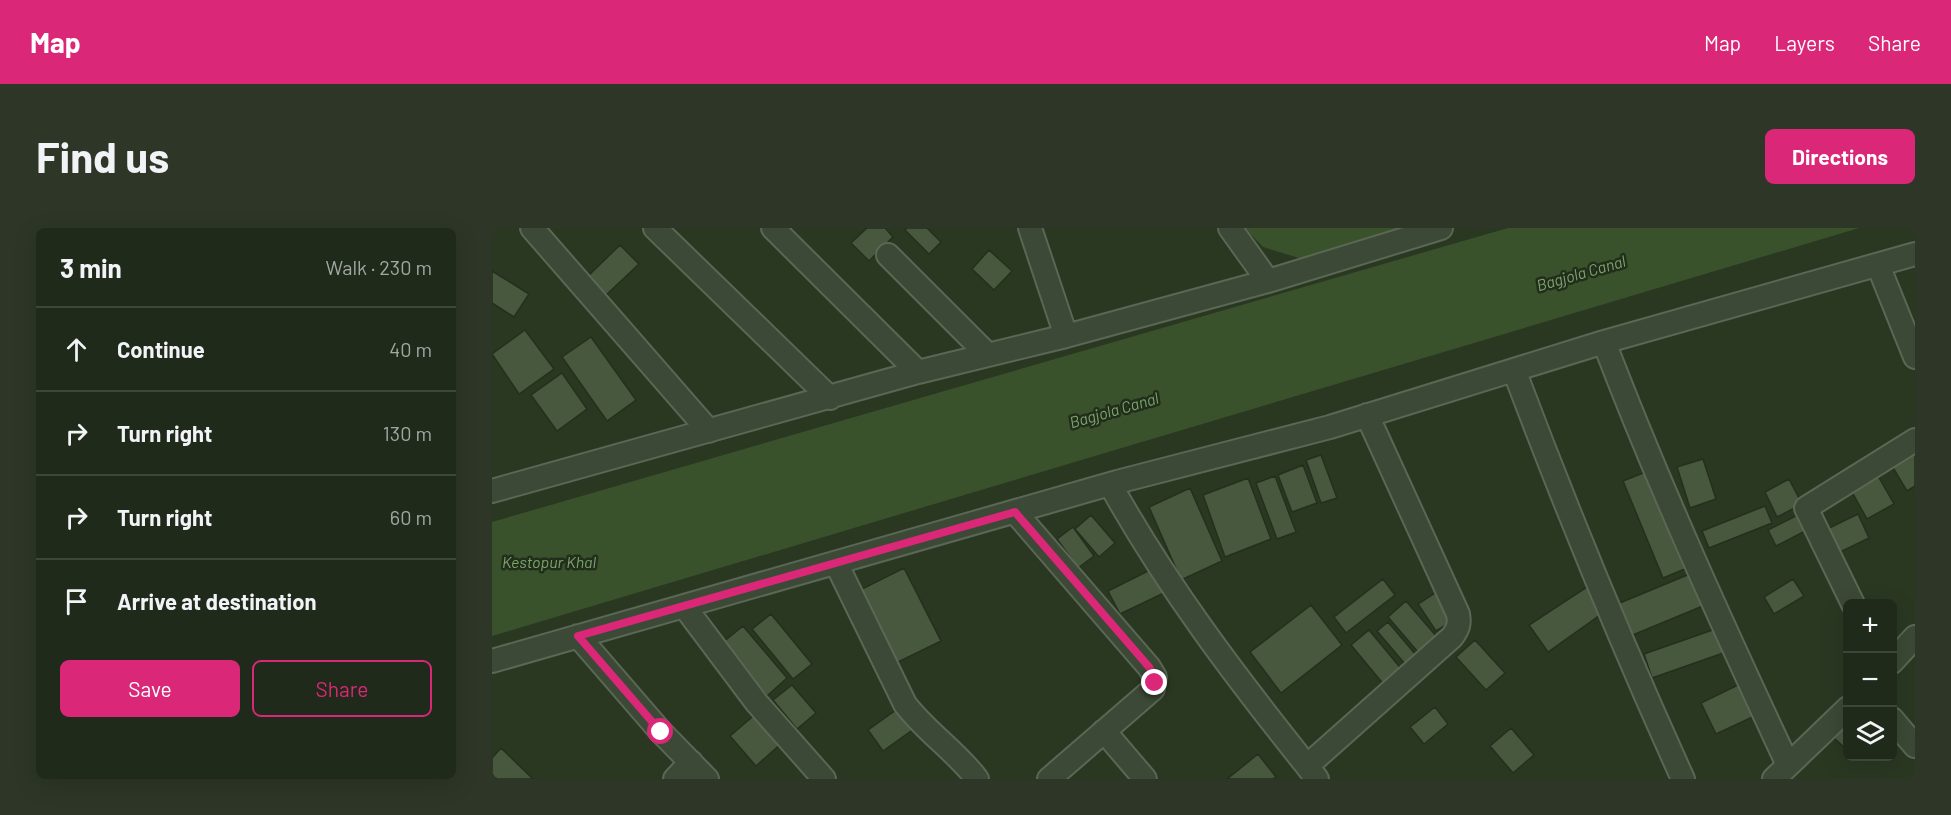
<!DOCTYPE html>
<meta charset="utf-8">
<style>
body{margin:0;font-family:Barlow,sans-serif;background:#2d3627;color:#f1f3f6}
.controls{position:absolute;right:18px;bottom:18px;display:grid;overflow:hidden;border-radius:9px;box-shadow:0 6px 24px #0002}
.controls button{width:54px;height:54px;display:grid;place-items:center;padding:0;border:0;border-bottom:2px solid #3d4639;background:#202a1a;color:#f1f3f6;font:30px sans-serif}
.stop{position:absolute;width:18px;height:18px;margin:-14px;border:4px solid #db2777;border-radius:50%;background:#fff}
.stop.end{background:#db2777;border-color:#fff;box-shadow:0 2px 6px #0008}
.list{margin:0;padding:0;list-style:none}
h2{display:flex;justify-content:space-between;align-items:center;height:78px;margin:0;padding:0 24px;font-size:26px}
h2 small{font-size:20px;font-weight:400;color:#a2a7a2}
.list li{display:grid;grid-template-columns:39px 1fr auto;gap:18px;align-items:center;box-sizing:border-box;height:84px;padding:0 24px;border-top:2px solid #3d4639}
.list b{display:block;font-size:22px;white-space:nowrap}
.list em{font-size:20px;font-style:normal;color:#a2a7a2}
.actions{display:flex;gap:12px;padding:18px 24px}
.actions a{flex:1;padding:14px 0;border:2px solid #db2777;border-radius:9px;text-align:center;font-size:21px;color:#db2777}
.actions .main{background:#db2777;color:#fff}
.icon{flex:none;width:33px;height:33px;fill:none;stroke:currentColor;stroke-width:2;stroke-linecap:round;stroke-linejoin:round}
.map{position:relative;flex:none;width:1423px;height:551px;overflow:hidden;border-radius:9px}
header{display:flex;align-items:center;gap:36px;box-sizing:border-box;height:84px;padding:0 30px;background:#db2777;color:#fff}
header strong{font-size:28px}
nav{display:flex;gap:33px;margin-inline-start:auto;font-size:21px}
.intro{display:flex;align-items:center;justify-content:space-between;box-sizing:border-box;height:144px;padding:0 36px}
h1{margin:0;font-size:42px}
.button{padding:15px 27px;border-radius:9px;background:#db2777;color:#fff;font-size:21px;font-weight:700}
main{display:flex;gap:36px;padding:0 36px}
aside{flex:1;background:#202a1a;border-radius:9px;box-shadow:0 6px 24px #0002}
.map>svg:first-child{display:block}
.water{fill:#39522c}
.building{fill:#48583e;stroke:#23301d;stroke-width:1.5}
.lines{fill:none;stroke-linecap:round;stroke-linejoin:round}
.minor-casing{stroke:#5a6754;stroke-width:26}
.minor{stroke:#3c4936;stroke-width:22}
.route{stroke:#db2777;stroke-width:8}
.labels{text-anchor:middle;stroke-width:5;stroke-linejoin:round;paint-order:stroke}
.water-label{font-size:16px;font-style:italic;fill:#7ea36b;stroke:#212e1b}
</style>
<header>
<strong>Map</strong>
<nav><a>Map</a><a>Layers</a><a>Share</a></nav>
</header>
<div class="intro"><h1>Find us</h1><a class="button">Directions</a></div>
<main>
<aside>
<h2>3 min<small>Walk · 230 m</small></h2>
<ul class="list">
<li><svg class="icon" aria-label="ahead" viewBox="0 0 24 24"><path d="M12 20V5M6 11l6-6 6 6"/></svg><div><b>Continue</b></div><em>40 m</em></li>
<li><svg class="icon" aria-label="right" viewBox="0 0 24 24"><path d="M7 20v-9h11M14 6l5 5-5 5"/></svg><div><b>Turn right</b></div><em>130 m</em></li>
<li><svg class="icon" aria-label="right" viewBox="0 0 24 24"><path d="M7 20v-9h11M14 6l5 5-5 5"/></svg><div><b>Turn right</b></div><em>60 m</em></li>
<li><svg class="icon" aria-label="arrive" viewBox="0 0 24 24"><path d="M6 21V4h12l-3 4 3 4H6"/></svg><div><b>Arrive at destination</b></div></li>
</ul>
<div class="actions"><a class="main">Save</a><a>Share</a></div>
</aside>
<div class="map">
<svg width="1423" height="551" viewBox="0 0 1423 551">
<rect width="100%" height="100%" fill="#2a3822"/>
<path class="water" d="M753,0H922L820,34L771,19Z
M1016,0H1367L0,408V294Z"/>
<path class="building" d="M375,0H393L401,9L377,33L359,15Z
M415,0H435L449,14L437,26L413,2Z
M128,17L147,36L113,68L95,49Z
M497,22L520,43L502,62L480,41Z
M0,43L37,66L22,89L0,75Z
M33,102L62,141L27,166L0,126Z
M99,109L144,172L115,193L70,129Z
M70,145L95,181L65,203L39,167Z
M1423,225V258L1415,263L1400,238Z
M829,227L845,270L829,275L814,232Z
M1211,231L1224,271L1198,280L1185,239Z
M811,237L825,275L800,284L786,247Z
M1161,241L1200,338L1171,350L1131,253Z
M783,248L804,304L785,311L764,255Z
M1386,248L1402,276L1375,291L1360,264Z
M756,250L779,311L733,329L711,267Z
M1297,251L1310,276L1285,289L1273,264Z
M698,260L730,333L689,352L657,279Z
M1273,278L1280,295L1217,320L1210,303Z
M1310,285L1317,301L1284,318L1276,302Z
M1366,286L1377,310L1342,327L1331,303Z
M599,287L623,315L607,329L583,301Z
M581,299L602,328L586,340L565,311Z
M412,340L449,413L398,438L362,365Z
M662,340L674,364L628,386L616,363Z
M1205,343L1218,375L1136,409L1123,377Z
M891,351L903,367L854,405L842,389Z
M1301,351L1312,368L1282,386L1272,369Z
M1101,355L1115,382L1056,424L1037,397Z
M946,363L964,391L944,403L926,376Z
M914,373L945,409L926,424L896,389Z
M819,377L850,417L789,465L758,424Z
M279,386L320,436L301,451L260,401Z
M896,394L924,427L913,436L885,403Z
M251,398L295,450L275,468L230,415Z
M1229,399L1237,423L1160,450L1152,426Z
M877,402L911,443L893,458L859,417Z
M983,412L1013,445L994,462L964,429Z
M1252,454L1267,486L1224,506L1209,475Z
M300,457L324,485L305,501L281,472Z
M411,477L426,498L391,523L376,502Z
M943,479L956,496L932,516L918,499Z
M266,484L292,513L264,538L238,508Z
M1356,494V523L1341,509Z
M1019,500L1042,527L1021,545L998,518Z
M9,520L41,551H0V530Z
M766,526L784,549L781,551H735Z"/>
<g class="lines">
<g class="minor-casing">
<path id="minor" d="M40,0L217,203
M163,0L338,170
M281,0L426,144
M538,0L574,108
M738,0L776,53
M396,27L496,127
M1386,37L1423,129
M1112,114C1167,258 1231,398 1296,537
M1022,142C1074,280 1130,417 1191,551
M618,256C674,357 743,448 815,538
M0,263L426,144L574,108L776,53L949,0
M523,284L657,439L663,449L661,461L557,551
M344,335L413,476C434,504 464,523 485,551
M1361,376L1314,280L1423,212
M192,378L264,474L332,551
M86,408L169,504L215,551
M0,433L625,254L838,199L1112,114L1423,26
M1400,434L1423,409
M1400,491L1423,518
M612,503L653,551
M183,551L199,534
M825,551L815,538L960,409C966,401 968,396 966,386L875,187
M1282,551L1356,480"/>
</g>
<use href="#minor" class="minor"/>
</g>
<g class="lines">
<path class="route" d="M169,504L86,408L523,284L657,439L663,449V455"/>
</g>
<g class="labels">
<g class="water-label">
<text transform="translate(1089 45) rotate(-16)" y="6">Bagjola Canal</text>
<text transform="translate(622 182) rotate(-16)" y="6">Bagjola Canal</text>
<text x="57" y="340">Kestopur Khal</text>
</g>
</g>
</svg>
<div class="controls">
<button>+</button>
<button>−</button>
<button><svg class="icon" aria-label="layers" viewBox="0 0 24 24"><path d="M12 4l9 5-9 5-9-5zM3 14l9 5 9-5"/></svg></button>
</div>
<div class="stop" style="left:169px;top:504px"></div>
<div class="stop end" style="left:663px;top:455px"></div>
</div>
</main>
